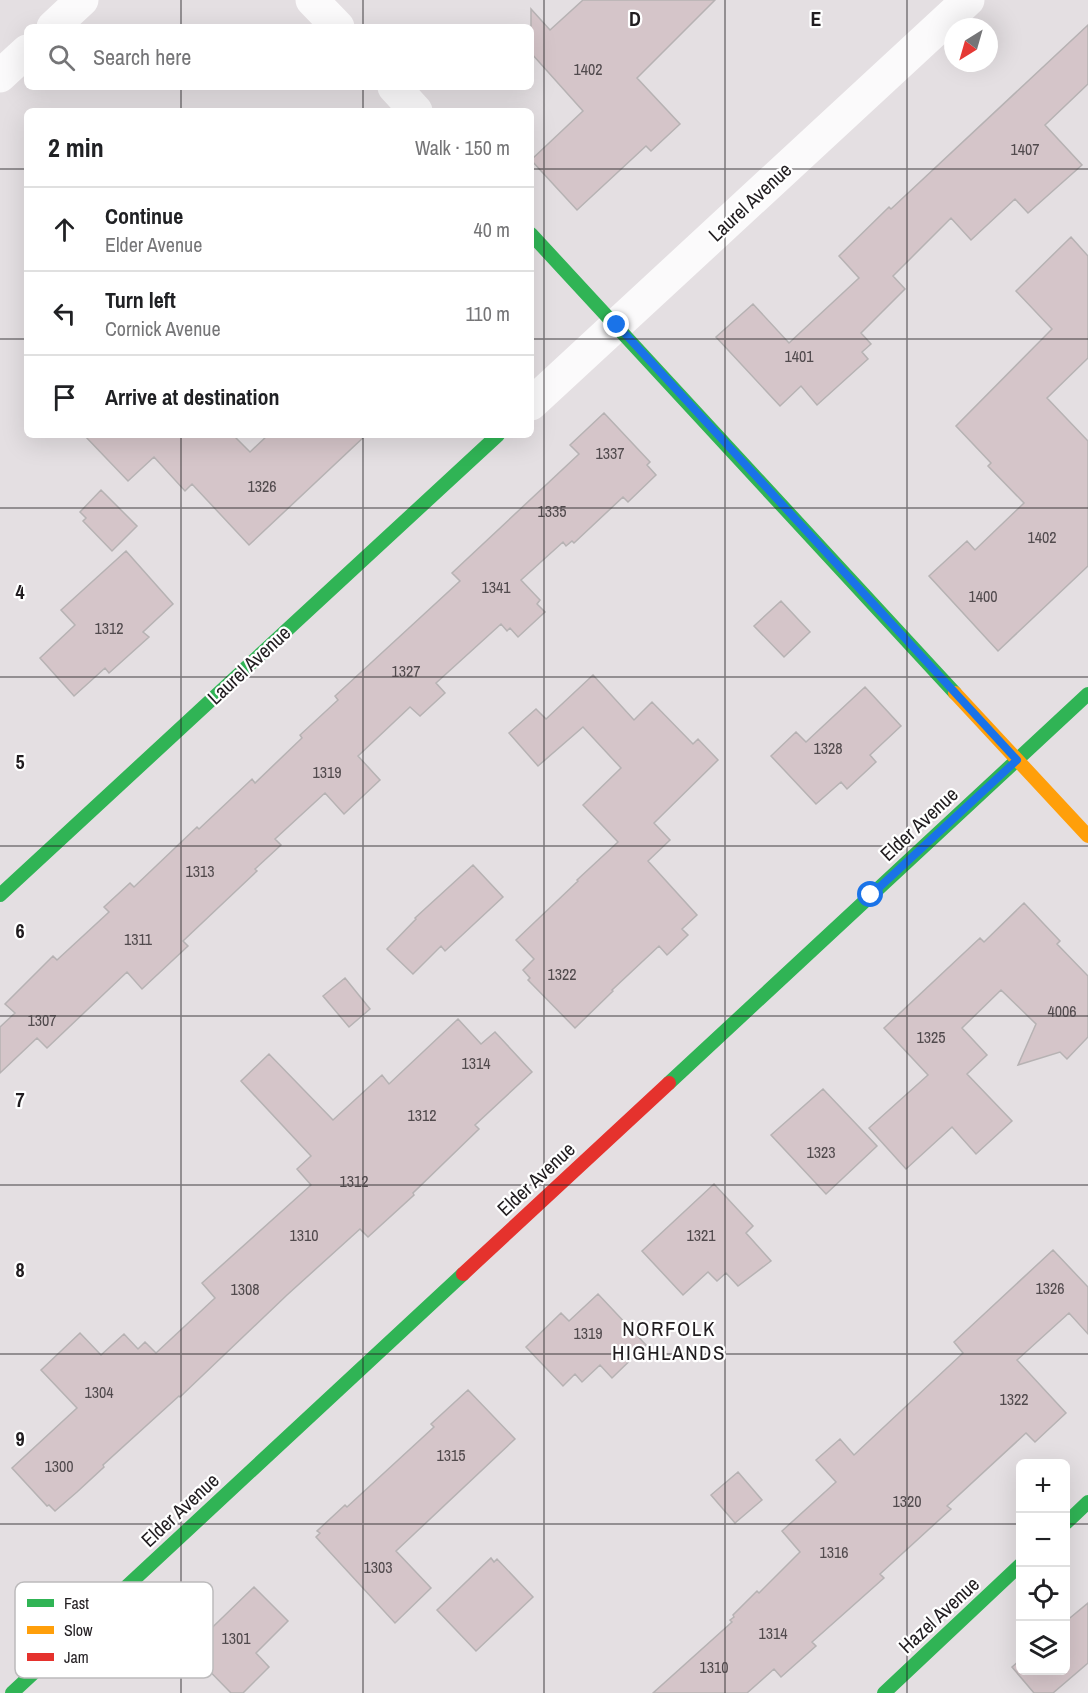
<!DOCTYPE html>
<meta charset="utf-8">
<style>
body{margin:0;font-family:"Archivo Narrow",sans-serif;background:#f6f6f6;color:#202124}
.controls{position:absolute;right:18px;bottom:18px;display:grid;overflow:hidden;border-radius:9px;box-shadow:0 6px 24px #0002}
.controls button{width:54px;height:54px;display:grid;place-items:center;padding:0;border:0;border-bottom:2px solid #e0e0e0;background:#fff;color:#202124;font:30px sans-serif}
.compass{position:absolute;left:944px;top:18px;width:54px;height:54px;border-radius:50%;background:#fff;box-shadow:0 6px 24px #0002;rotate:217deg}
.stop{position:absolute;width:18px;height:18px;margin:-14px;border:4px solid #1a73e8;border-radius:50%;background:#fff}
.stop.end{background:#1a73e8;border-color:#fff;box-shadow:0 2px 6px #0008}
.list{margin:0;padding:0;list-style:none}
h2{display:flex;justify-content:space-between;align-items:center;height:78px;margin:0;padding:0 24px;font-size:26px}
h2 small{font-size:20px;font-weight:400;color:#757577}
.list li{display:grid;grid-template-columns:39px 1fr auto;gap:18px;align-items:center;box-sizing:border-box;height:84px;padding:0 24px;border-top:2px solid #e0e0e0}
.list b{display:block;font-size:22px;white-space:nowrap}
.list p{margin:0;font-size:20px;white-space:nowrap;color:#757577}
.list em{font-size:20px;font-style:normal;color:#757577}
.icon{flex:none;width:33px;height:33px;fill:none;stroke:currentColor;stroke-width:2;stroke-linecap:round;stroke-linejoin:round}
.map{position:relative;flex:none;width:1088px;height:1693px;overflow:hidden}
.search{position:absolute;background:#fff;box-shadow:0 6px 24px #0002;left:24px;top:24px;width:510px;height:66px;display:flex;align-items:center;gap:15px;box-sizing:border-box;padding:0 21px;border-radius:9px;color:#757577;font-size:22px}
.panel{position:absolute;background:#fff;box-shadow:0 6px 24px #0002;left:24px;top:108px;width:510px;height:330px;border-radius:9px}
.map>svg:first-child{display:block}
.building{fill:#d5c5c9;stroke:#b6b2b3;stroke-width:1.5}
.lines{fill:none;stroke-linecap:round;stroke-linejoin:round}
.street{stroke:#fbfafb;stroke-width:33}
.fast{stroke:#30b455;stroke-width:14}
.slow{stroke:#ff9f0a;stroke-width:14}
.jam{stroke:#e5322d;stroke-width:14}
.route{stroke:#1a73e8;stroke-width:8}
.grid{fill:none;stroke:#211d20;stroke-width:1.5;stroke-opacity:0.55}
.labels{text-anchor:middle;stroke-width:4.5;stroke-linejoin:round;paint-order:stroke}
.number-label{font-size:16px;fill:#514a4d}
.street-label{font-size:20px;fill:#211d20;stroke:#fff}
.neighbourhood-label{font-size:21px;letter-spacing:1.5px;fill:#211d20;stroke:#fff}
.key{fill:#fff;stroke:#bcbbbc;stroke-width:1.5}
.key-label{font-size:16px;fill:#211d20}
.grid-label{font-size:20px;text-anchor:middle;font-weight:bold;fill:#211d20;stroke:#fff;stroke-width:4.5;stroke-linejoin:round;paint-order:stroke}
</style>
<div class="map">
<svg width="1088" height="1693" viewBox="0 0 1088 1693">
<rect width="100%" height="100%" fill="#e4dfe2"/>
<path class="building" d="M583,0H715L637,78L680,124L651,151L646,146L577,210L531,160L583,111L531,53V9L550,30Z
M1088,25V84L1045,125L1082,165L1028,213L1015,199L971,240L951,218L893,276L905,289L861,333L871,344L862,352L868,359L817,405L801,386L780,406L716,337L753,304L789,343L859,278L839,256L889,207L891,209Z
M1071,237L1088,256V358L1047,398L1088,441V566L998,651L929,576L967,541L975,550L1024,503L988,466L991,463L956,426L1052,329L1016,291Z
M604,413L650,462L647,465L656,475L628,502L623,497L574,543L572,541L566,546L563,542L521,580L540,600L537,604L545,612L518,637L510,628L507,631L501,624L436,683L445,693L420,716L410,707L358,756L380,780L344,814L325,793L275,839L281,845L255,869L257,871L183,941L188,946L142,989L127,972L47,1048L37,1038L0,1073V1027L15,1013L5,1004L53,956L57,960L109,912L104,907L130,883L134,887L197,827L199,829L252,779L255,783L302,738L300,735L338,700L335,696L460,581L452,573L579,454L570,445Z
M84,435H233L250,452L268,435H366L249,545L192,484L185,491L154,457L128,481Z
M101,490L137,526L112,551L83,521L86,518L80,512Z
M126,551L173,604L143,632L149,637L109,673L105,668L74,696L40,658L75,625L61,610Z
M781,601L810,632L784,657L754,626Z
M593,675L634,720L652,702L693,744L698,739L718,760L654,823L670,840L648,861L697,915L682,929L688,935L667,955L659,946L612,990L613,991L575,1028L528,980L530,978L523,970L534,959L516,940L578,881L577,880L618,842L583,805L621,768L583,727L538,766L509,733L536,709L546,719Z
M865,687L901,726L870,755L876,762L847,789L841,782L816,804L771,756L796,732L806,742Z
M473,865L503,897L445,951L441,946L413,974L387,949L416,919L415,918Z
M1024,903L1060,941L1057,944L1088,976V1037L1067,1059L1060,1052L1018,1065L1036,1024L1001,990L962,1028L987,1055L967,1074L1012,1121L976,1154L952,1127L906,1169L869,1128L928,1075L884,1028L980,938L984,942Z
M345,978L370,1009L349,1027L323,996Z
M458,1019L481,1044L495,1032L532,1072L475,1125L479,1129L413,1193L414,1195L368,1237L360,1229L287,1295L180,1397L179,1396L103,1465L104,1467L77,1492L55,1511L49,1505L47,1506L12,1468L77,1408L41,1370L80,1333L101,1355L124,1334L138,1349L145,1342L156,1353L215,1298L202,1283L311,1185L297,1169L311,1156L241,1081L269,1054L333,1120L382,1075L389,1084Z
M823,1089L877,1146L826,1194L771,1135Z
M714,1184L753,1226L746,1233L771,1261L738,1286L726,1273L717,1281L708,1272L683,1295L642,1251Z
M1053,1250L1088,1287V1334L1069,1313L1017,1360L1066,1413L1035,1442L1026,1433L947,1506L951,1509L880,1574L884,1578L812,1642L816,1646L781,1677L774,1669L747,1693H653L732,1622L730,1620L734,1617L733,1615L757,1591L759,1593L800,1552L782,1531L836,1482L816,1460L840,1439L854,1455L963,1353L954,1342Z
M598,1294L646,1345L612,1378L600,1365L582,1382L575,1374L563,1386L526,1347L561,1313L569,1321Z
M468,1390L515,1439L396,1551L431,1588L395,1623L316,1537L320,1533L317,1531L345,1505L347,1507L434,1427L431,1424Z
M738,1472L762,1500L735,1523L711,1495Z
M491,1558L494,1562L497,1559L533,1597L476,1651L437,1610Z
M254,1587L288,1621L256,1653L269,1667L243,1693H231L189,1650Z
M1088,1603V1663L1053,1693H1034L1012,1667L1020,1660V1671H1065V1622Z"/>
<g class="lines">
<path class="street" d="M312,0L338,27
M53,27L82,0
M0,76L27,51
M394,87L416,111
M531,404L968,0"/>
<path class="fast" d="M531,234L955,693
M0,895L498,435
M669,1083L1088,694
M1066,1523L1088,1502
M12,1693L463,1274
M884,1693L1020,1565"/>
<path class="slow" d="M955,693L1088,836"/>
<path class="jam" d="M463,1274L669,1083"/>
</g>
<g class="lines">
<path class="route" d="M617,325L1017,760L871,895"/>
</g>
<path class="grid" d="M181,0V27M363,0V27M544,0V1693M725,0V1693M907,0V1693M181,87V111M363,87V111M0,169H27M531,169H1088M0,339H27M531,339H1088M181,435V1693M363,435V1693M0,508H1088M0,677H1088M0,846H1088M0,1016H1088M0,1185H1088M0,1354H1088M0,1524H1020M1066,1524H1088"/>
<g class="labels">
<g class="number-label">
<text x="588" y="75">1402</text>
<text x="1025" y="155">1407</text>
<text x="799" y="362">1401</text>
<text x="610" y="459">1337</text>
<text x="262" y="492">1326</text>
<text x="552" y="517">1335</text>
<text x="1042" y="543">1402</text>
<text x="496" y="593">1341</text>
<text x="983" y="602">1400</text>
<text x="109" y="634">1312</text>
<text x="406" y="677">1327</text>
<text x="828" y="754">1328</text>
<text x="327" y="778">1319</text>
<text x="200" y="877">1313</text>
<text x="138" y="945">1311</text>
<text x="562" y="980">1322</text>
<text x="1062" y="1017">4006</text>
<text x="42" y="1026">1307</text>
<text x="931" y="1043">1325</text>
<text x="476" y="1069">1314</text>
<text x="422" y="1121">1312</text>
<text x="821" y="1158">1323</text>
<text x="354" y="1187">1312</text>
<text x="304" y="1241">1310</text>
<text x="701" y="1241">1321</text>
<text x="1050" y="1294">1326</text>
<text x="245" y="1295">1308</text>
<text x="588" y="1339">1319</text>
<text x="99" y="1398">1304</text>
<text x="1014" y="1405">1322</text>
<text x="451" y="1461">1315</text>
<text x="59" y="1472">1300</text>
<text x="907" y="1507">1320</text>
<text x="834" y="1558">1316</text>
<text x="378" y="1573">1303</text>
<text x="773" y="1639">1314</text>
<text x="236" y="1644">1301</text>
<text x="714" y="1673">1310</text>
</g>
<g class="street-label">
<text transform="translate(750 202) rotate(-43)" y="7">Laurel Avenue</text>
<text transform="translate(249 665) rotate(-43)" y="7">Laurel Avenue</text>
<text transform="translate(919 824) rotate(-43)" y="7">Elder Avenue</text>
<text transform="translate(536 1179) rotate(-43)" y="7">Elder Avenue</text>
<text transform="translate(180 1510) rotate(-43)" y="7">Elder Avenue</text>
<text transform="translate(939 1615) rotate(-43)" y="7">Hazel Avenue</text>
</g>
<g class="neighbourhood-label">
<text x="669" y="1336">NORFOLK<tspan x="669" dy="24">HIGHLANDS</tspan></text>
</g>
</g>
<rect x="15" y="1582" width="198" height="96" rx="9" class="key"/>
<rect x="27" y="1599" width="27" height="8" fill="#30b455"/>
<rect x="27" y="1626" width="27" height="8" fill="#ff9f0a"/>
<rect x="27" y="1653" width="27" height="8" fill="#e5322d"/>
<g class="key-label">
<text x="64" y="1609">Fast</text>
<text x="64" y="1636">Slow</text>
<text x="64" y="1663">Jam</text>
</g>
<g class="grid-label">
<text x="635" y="26">D</text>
<text x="816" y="26">E</text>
<text x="20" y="599">4</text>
<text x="20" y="769">5</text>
<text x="20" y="938">6</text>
<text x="20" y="1107">7</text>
<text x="20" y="1277">8</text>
<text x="20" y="1446">9</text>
</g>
</svg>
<div class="controls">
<button>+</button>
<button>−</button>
<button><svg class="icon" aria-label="locate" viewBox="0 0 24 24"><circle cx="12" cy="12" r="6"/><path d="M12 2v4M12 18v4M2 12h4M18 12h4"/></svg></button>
<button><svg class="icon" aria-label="layers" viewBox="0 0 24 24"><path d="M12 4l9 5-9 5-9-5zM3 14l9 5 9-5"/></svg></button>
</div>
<svg class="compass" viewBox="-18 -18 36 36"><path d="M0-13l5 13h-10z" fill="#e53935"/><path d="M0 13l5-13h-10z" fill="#757577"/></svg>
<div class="stop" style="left:871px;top:895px"></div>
<div class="stop end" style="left:617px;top:325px"></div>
<div class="search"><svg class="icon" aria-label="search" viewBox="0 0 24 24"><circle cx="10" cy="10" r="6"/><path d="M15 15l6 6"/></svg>Search here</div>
<section class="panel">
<h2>2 min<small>Walk · 150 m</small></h2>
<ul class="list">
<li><svg class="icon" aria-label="ahead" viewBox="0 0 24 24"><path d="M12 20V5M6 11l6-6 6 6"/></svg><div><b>Continue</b><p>Elder Avenue</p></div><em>40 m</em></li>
<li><svg class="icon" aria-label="left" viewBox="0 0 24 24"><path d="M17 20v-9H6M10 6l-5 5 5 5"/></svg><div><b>Turn left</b><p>Cornick Avenue</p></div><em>110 m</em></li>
<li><svg class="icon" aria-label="arrive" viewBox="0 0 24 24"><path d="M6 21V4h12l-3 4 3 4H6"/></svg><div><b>Arrive at destination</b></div></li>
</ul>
</section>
</div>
